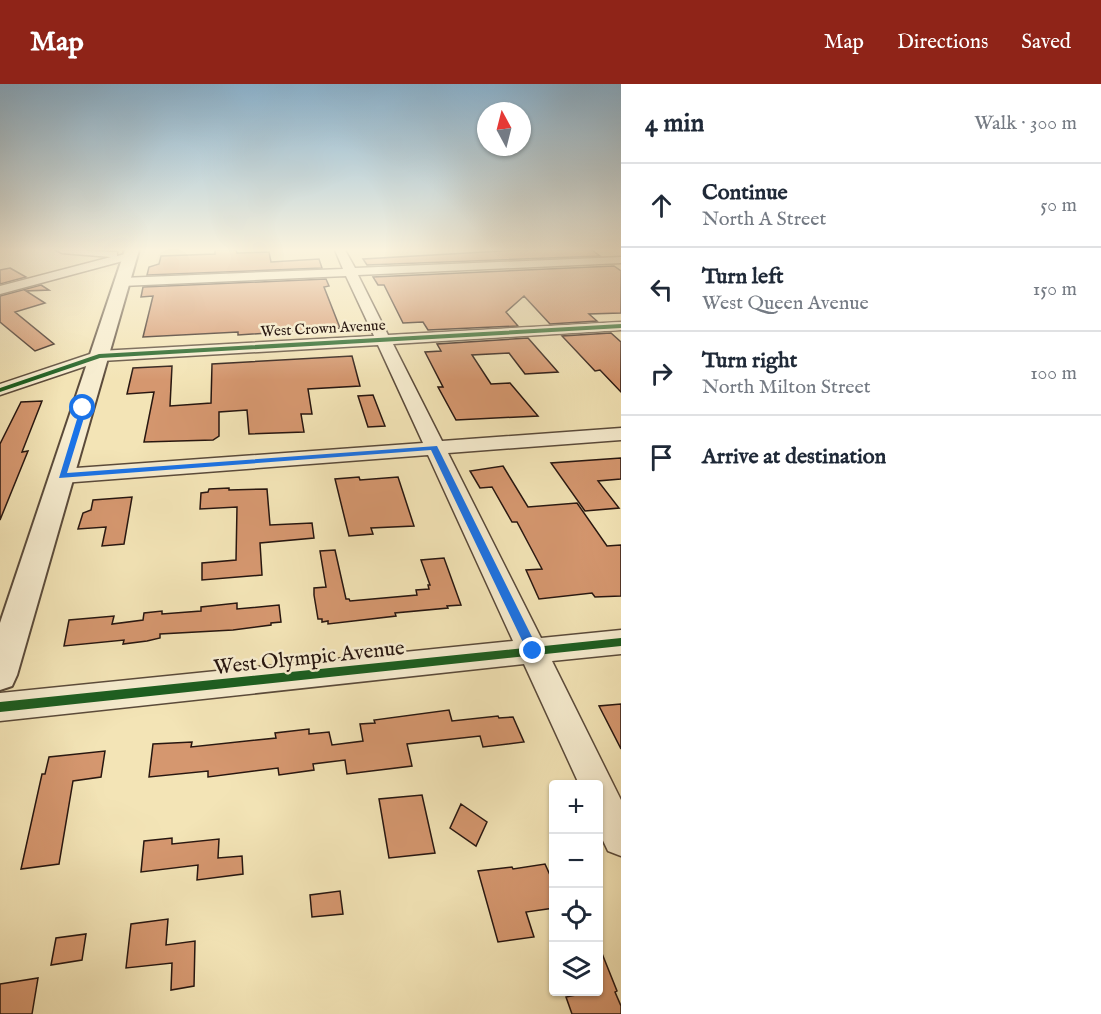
<!DOCTYPE html>
<meta charset="utf-8">
<style>
body{margin:0;font-family:"IM FELL English",serif;background:#f2f2f3;color:#1f2937}
.controls{position:absolute;right:18px;bottom:18px;display:grid;overflow:hidden;border-radius:6px;box-shadow:0 2px 4px #0004}
.controls button{width:54px;height:54px;display:grid;place-items:center;padding:0;border:0;border-bottom:2px solid #e0e1e3;background:#fff;color:#1f2937;font:30px sans-serif}
.compass{position:absolute;left:477px;top:18px;width:54px;height:54px;border-radius:50%;background:#fff;box-shadow:0 2px 4px #0004;rotate:353deg}
.stop{position:absolute;width:18px;height:18px;margin:-14px;border:4px solid #1a73e8;border-radius:50%;background:#fff}
.stop.end{background:#1a73e8;border-color:#fff;box-shadow:0 2px 6px #0008}
.list{margin:0;padding:0;list-style:none}
h2{display:flex;justify-content:space-between;align-items:center;height:78px;margin:0;padding:0 24px;font-size:26px}
h2 small{font-size:20px;font-weight:400;color:#747a83}
.list li{display:grid;grid-template-columns:39px 1fr auto;gap:18px;align-items:center;box-sizing:border-box;height:84px;padding:0 24px;border-top:2px solid #e0e1e3}
.list b{display:block;font-size:22px;white-space:nowrap}
.list p{margin:0;font-size:20px;white-space:nowrap;color:#747a83}
.list em{font-size:20px;font-style:normal;color:#747a83}
.icon{flex:none;width:33px;height:33px;fill:none;stroke:currentColor;stroke-width:2;stroke-linecap:round;stroke-linejoin:round}
.map{position:relative;flex:none;width:621px;height:930px;overflow:hidden}
header{display:flex;align-items:center;gap:36px;box-sizing:border-box;height:84px;padding:0 30px;background:#8f2418;color:#fff}
header strong{font-size:28px}
nav{display:flex;gap:33px;margin-inline-start:auto;font-size:21px}
main{display:flex}
aside{flex:1;background:#fff}
.map>svg:first-child{display:block}
.building{fill:#d5976f;stroke:#271610;stroke-width:1.5}
.lines{fill:none;stroke-linecap:round;stroke-linejoin:round}
.minor-casing{stroke:#5a4a3a;stroke-width:3}
.tertiary-casing{stroke:#5a4a3a;stroke-width:4}
.minor{fill:#f7edd0;fill-rule:evenodd}
.tertiary{fill:#f7edd0;fill-rule:evenodd}
.cycleway-casing{stroke:#f7edd0;stroke-width:4}
.cycleway{fill:#1b5e20;fill-rule:evenodd}
.route{fill:#1a73e8}
.labels{text-anchor:middle;stroke-width:5;stroke-linejoin:round;paint-order:stroke}
.far-street-label{font-size:15px;fill:#271610;stroke:#f7edd0}
.near-street-label{font-size:21px;fill:#271610;stroke:#f7edd0}
</style>
<header>
<strong>Map</strong>
<nav><a>Map</a><a>Directions</a><a>Saved</a></nav>
</header>
<main>
<div class="map">
<svg width="621" height="930" viewBox="0 0 621 930">
<rect width="100%" height="100%" fill="#f3e4b6"/>
<filter id="stains"><feTurbulence type="fractalNoise" baseFrequency=".00333" numOctaves="4"/><feColorMatrix values="0 0 0 0 .2 0 0 0 0 .09 0 0 0 0 .02 0 0 0 .5 -.17"/></filter>
<radialGradient id="worn" r=".72"><stop offset=".6" stop-color="#630" stop-opacity="0"/><stop offset="1" stop-color="#630" stop-opacity=".3"/></radialGradient>
<path class="building" d="M215,166H236L237,169L269,168L271,178L319,175L322,184L147,191L149,183L159,180L161,172L215,170Z
M519,166H592L600,172L367,181L363,175Z
M614,182L621,187V229L589,230L597,237L550,240L524,212L506,228L518,242L428,246L423,238L403,239L384,201H378L373,193Z
M10,184L26,193L0,200V186Z
M326,195L329,202L324,203L340,244L238,251V248L143,253L153,212L141,213L143,203Z
M41,201L49,206L26,207L45,219L15,228L54,260L35,267L0,238V212Z
M611,249L621,258V308L600,286L595,287L562,252Z
M528,254L558,288L525,290L509,269L472,271L491,300L510,299L538,332L456,336L438,303H443L425,268L441,267L437,260Z
M352,272L360,302L308,305L312,330H301L304,348L249,350L247,326L219,328V352L213,356L144,358L154,308L127,310L133,284L172,282L170,322L211,319L212,280Z
M373,311L385,342L368,343L358,312Z
M42,317L22,368L28,367L0,436V360L21,318Z
M621,374V395L598,397L619,424L585,427L551,379Z
M503,382L528,423L577,419L607,462L621,461V512L595,513L592,509L539,515L526,486L542,485L517,438H512L492,403L480,404L470,387Z
M359,393L360,396L398,393L414,442L371,444L373,450L349,452L335,395Z
M229,404V406L267,405L270,441L312,439L314,454L260,459L262,491L202,496V479L236,476L237,423L200,425L201,409L208,408L209,405Z
M132,413L124,460L102,462L106,443L78,445L83,429L91,426L93,416Z
M335,466L346,515H349L350,517L417,511L416,506L429,505L428,501H430L421,476L444,474L461,521L447,522L448,524L395,529L396,532L328,540V537L322,538V535H318L314,511V504L326,503L320,467Z
M237,519V525L279,521L281,538L271,539V541L233,546L160,550V554L147,557L123,560L124,556L64,562L69,536L114,532L112,540L143,536L144,529L162,527V530L201,527V523Z
M621,620V665L599,622Z
M449,626L452,637L498,632L499,634L513,633L524,658L483,663L480,652L407,660L412,682L347,690L345,676L313,680L314,686L279,691L278,684L208,693V687L149,693L153,660L192,658L191,663L276,654L275,649L309,645V650L329,648L332,661L363,657L360,640L375,639L374,636Z
M105,667L101,693L73,697L59,780L21,785L42,690H45L49,673Z
M422,711L435,769L389,774L379,715Z
M461,720L487,738L476,762L450,744Z
M172,754V760L219,755L218,774L242,772L243,790L197,796L198,781L141,788L144,757Z
M545,780L554,800V824L526,828L534,853L498,858L478,787L512,783L513,785Z
M340,807L343,830L312,833L310,811Z
M168,835L166,861L195,857L194,902L171,906L172,879L126,884L131,840Z
M86,850L82,876L51,881L56,854Z
M599,862L617,907L615,908L621,922V930H572L566,913L586,909L585,908H598Z
M38,894L32,930H0V900Z"/>
<g class="lines">
<g class="minor-casing">
<path id="minor" d="M56,166L117,168V172L130,169L136,172L134,174L0,210V202L111,173L62,169Z
M335,166H345L355,184L621,173V179L358,191L388,251L621,238V246L393,260L442,357L621,344V356L448,369L541,554L621,546V570L552,577L621,716V772L608,767L598,746V700H579L524,580L0,637V609L513,557L428,371L62,399L55,397L52,392L55,387L62,385L423,359L378,261L101,277L0,311V300L99,267L374,252L346,192L122,202L116,198L122,194L343,185Z"/>
</g>
<g class="tertiary-casing">
<path id="tertiary" d="M125,166H139L17,591L12,602L0,606V539Z"/>
</g>
<use href="#minor" class="minor"/>
<use href="#tertiary" class="tertiary"/>
<g class="cycleway-casing">
<path id="cycleway" d="M621,240V244L100,274L0,308V304L99,270Z
M621,554V562L0,628V618Z"/>
</g>
<use href="#cycleway" class="cycleway"/>
</g>
<linearGradient id="sky" x2="0" y2="1"><stop stop-color="#8bb7d6"/><stop offset="0.56" stop-color="#faf3de"/><stop offset="1" stop-color="#faf3de" stop-opacity="0"/></linearGradient>
<rect width="621" height="296" fill="url(#sky)"/>
<path class="route" d="M81,322L87,324L67,389L437,362L539,567L537,571H529L431,366L59,394Z"/>
<g class="labels">
<g class="far-street-label">
<text transform="translate(323 244) rotate(-3)" y="5">West Crown Avenue</text>
</g>
<g class="near-street-label">
<text transform="translate(309 573) rotate(-6)" y="7">West Olympic Avenue</text>
</g>
</g>
<rect width="100%" height="100%" filter="url(#stains)"/>
<rect width="100%" height="100%" fill="url(#worn)"/>
</svg>
<div class="controls">
<button>+</button>
<button>−</button>
<button><svg class="icon" aria-label="locate" viewBox="0 0 24 24"><circle cx="12" cy="12" r="6"/><path d="M12 2v4M12 18v4M2 12h4M18 12h4"/></svg></button>
<button><svg class="icon" aria-label="layers" viewBox="0 0 24 24"><path d="M12 4l9 5-9 5-9-5zM3 14l9 5 9-5"/></svg></button>
</div>
<svg class="compass" viewBox="-18 -18 36 36"><path d="M0-13l5 13h-10z" fill="#e53935"/><path d="M0 13l5-13h-10z" fill="#747a83"/></svg>
<div class="stop" style="left:83px;top:324px"></div>
<div class="stop end" style="left:533px;top:567px"></div>
</div>
<aside>
<h2>4 min<small>Walk · 300 m</small></h2>
<ul class="list">
<li><svg class="icon" aria-label="ahead" viewBox="0 0 24 24"><path d="M12 20V5M6 11l6-6 6 6"/></svg><div><b>Continue</b><p>North A Street</p></div><em>50 m</em></li>
<li><svg class="icon" aria-label="left" viewBox="0 0 24 24"><path d="M17 20v-9H6M10 6l-5 5 5 5"/></svg><div><b>Turn left</b><p>West Queen Avenue</p></div><em>150 m</em></li>
<li><svg class="icon" aria-label="right" viewBox="0 0 24 24"><path d="M7 20v-9h11M14 6l5 5-5 5"/></svg><div><b>Turn right</b><p>North Milton Street</p></div><em>100 m</em></li>
<li><svg class="icon" aria-label="arrive" viewBox="0 0 24 24"><path d="M6 21V4h12l-3 4 3 4H6"/></svg><div><b>Arrive at destination</b></div></li>
</ul>
</aside>
</main>
